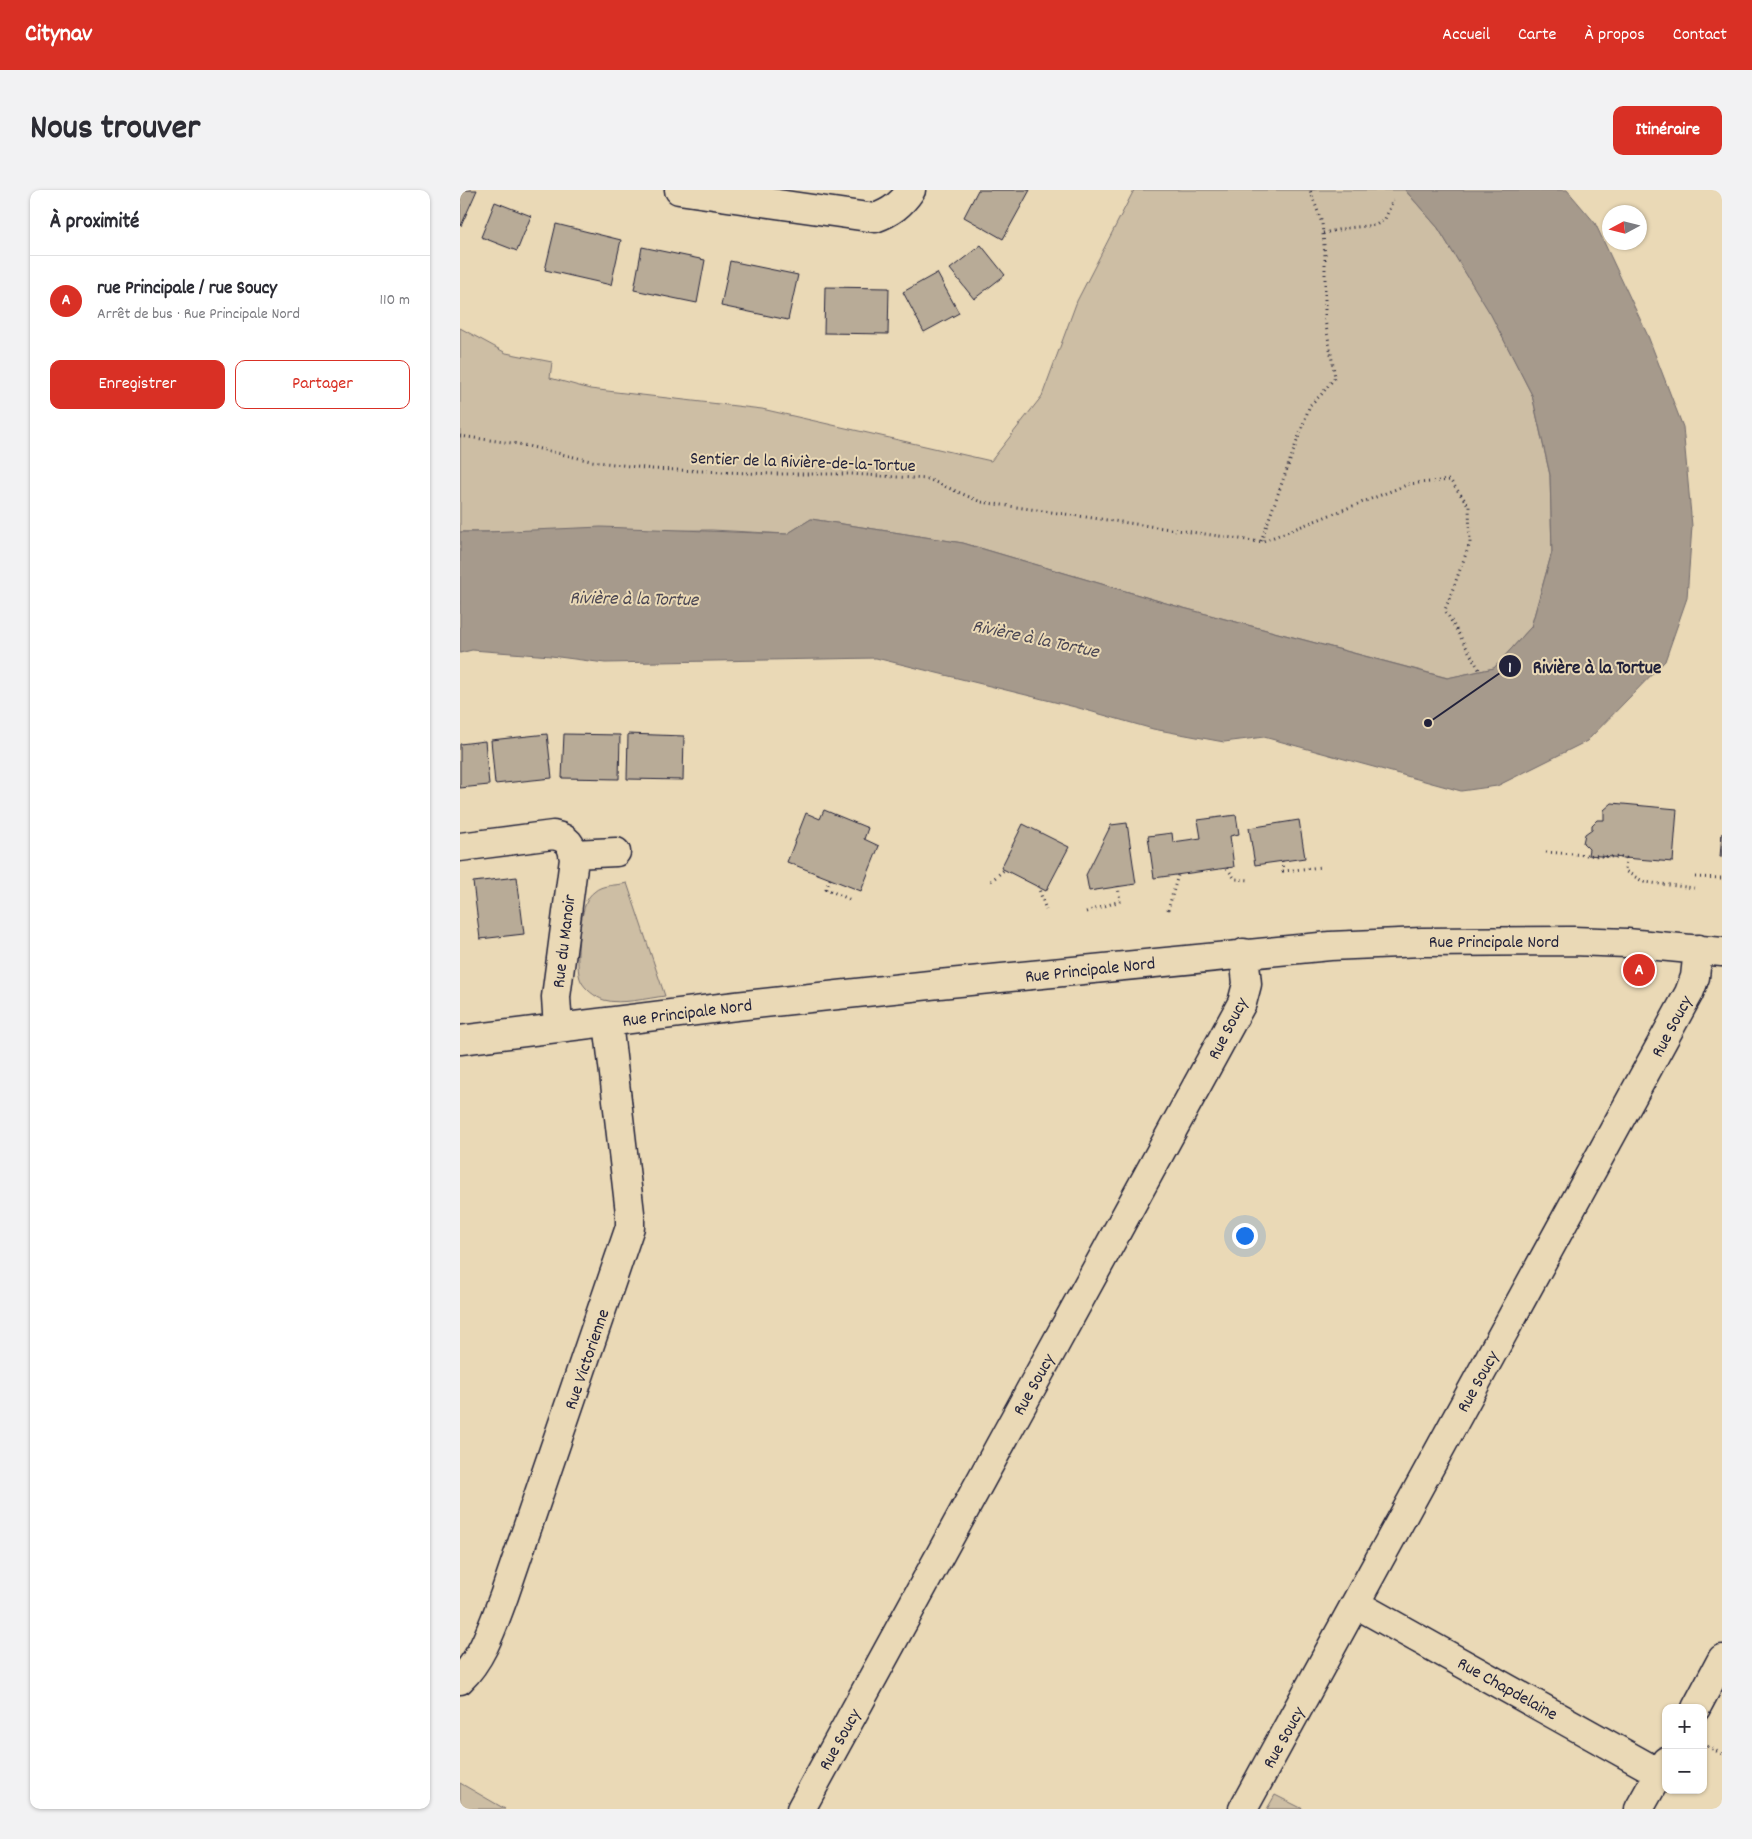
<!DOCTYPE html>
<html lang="fr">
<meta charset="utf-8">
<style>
body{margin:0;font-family:Dekko,sans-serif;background:#f2f2f3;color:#2b2b33}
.controls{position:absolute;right:15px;bottom:15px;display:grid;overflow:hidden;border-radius:10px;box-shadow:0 1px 4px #0004}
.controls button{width:45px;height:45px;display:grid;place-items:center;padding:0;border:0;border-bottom:1px solid #e1e1e2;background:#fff;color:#2b2b33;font:25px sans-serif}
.compass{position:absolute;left:1142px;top:15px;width:45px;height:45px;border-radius:50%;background:#fff;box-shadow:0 1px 4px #0004;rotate:263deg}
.you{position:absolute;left:784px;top:1045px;width:18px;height:18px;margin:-12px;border:4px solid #fff;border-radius:50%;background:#1a73e8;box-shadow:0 0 0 8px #1a73e833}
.badge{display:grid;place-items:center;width:32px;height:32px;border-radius:50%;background:#d93025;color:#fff;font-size:16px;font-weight:700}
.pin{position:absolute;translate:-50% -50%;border:2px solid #fff;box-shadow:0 1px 5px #0006}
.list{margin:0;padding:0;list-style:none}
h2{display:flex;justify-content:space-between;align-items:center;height:65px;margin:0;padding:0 20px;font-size:21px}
h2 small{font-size:16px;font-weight:400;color:#7c7c81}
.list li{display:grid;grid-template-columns:32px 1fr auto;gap:15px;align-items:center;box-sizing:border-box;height:90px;padding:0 20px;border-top:1px solid #e1e1e2}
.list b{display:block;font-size:19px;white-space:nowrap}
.list p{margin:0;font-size:16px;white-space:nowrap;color:#7c7c81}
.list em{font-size:16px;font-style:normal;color:#7c7c81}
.actions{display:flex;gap:10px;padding:15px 20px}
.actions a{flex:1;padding:11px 0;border:1px solid #d93025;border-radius:10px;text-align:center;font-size:18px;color:#d93025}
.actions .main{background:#d93025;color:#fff}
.map{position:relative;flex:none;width:1262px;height:1619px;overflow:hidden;border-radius:10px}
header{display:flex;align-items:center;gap:30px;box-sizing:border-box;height:70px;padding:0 25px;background:#d93025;color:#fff}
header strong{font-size:24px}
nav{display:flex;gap:28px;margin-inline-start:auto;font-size:18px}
.intro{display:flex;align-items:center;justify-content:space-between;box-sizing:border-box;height:120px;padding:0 30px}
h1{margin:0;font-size:35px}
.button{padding:12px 22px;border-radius:10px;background:#d93025;color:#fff;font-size:18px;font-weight:700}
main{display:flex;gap:30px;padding:0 30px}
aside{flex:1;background:#fff;border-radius:10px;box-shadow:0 1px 4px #0004}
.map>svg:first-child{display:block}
.green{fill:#cdbea4;stroke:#787070}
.water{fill:#a69a8c;stroke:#716a6c}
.building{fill:#b8ab97;stroke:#22223b}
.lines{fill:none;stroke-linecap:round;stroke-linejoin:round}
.minor-casing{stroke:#22223b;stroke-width:31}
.path{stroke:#22223b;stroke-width:3;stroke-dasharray:1 4;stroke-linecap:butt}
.minor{stroke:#ead9b6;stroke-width:28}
.labels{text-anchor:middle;stroke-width:4;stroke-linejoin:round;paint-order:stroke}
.street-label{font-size:18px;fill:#22223b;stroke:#ead9b6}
.water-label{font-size:19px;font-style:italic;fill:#4a4653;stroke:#ead9b6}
.leader{fill:none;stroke:#22223b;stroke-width:2}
.callout-dot{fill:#22223b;stroke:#ead9b6;stroke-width:2}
.mark-label{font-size:15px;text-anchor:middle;font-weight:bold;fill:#fff}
.callout-label{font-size:19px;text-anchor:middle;font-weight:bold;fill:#22223b;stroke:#ead9b6;stroke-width:4;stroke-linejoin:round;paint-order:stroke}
</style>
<header>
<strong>Citynav</strong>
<nav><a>Accueil</a><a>Carte</a><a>À propos</a><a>Contact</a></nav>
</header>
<div class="intro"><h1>Nous trouver</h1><a class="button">Itinéraire</a></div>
<main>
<aside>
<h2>À proximité<small></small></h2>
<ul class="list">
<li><span class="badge">A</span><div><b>rue Principale / rue Soucy</b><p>Arrêt de bus · Rue Principale Nord</p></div><em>110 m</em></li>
</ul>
<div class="actions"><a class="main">Enregistrer</a><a>Partager</a></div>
</aside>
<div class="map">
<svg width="1262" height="1619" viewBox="0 0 1262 1619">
<rect width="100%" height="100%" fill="#ead9b6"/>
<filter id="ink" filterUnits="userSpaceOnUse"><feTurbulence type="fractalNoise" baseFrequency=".02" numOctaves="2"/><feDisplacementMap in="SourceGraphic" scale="10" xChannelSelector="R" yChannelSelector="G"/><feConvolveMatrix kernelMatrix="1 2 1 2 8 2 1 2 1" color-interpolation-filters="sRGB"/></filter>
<g filter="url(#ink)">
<path class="green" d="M674,0H945L978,38L1031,124L1072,205L1090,285L1092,362L1071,437L1034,478L988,488L716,416L503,353L351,329L327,344L252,340L0,342V138L46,163L92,172L90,188L130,199L302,219L531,271L582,206L617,111Z
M167,693L205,806C188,808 161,815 144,810C135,807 125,799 121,791C114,778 120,723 127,711C128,708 131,704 134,702C142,694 156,696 167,693Z
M0,1593L45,1619H0Z
M815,1605L843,1619H807Z"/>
<path class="water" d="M945,0H1107L1135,33L1188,146L1223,237L1232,336L1227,408L1205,471L1127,551L1037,596L1001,601L804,547L764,552L693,539L615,517L416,468L145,473L91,466L12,460L0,463V342H27L141,337L327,344L351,329L503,353L716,416L987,488L1034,478L1071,437L1092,362L1090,285L1072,205L1031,125L978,38Z"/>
<path class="building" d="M0,0H17L1,36L0,35Z
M518,0H570L543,49L504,27Z
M35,12L71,26L57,61L21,47Z
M96,34L161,50L151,95L85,80Z
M521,55L545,85L514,109L490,79Z
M182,57L245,70L237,113L174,100Z
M270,71L338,85L328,130L261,116Z
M477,83L499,123L464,142L443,102Z
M365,97L429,98L428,144L364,143Z
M87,544L92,588L35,594L31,550Z
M104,544L160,545L159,589L102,588Z
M168,544L224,546L223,590L167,589Z
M25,551L29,595L0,598V554Z
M1152,613L1217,619L1213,672L1128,665L1129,659L1123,653L1125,644L1132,639V635L1137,630H1144V620Z
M364,620L408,638L404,649L419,656L401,701L327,672L346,623L360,629Z
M776,625L779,644L770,646L774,677L694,688L688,646L712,643L713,652L741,648L738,630Z
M839,630L845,668L795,675L789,638Z
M667,633L676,694L629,701L626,685L651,635Z
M563,634L609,657L586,701L541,678Z
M1262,643V667H1260Z
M57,687L64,744L20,749L13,692Z"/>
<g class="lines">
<g class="minor-casing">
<path id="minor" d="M219,0L415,28C431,22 441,15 451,0
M0,657L93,645C108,648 112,654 114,669L96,807L98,838
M113,664L156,662
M0,850L276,816L479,794L870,756L962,752L1113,751L1167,753L1262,762
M896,1414L1199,1583
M0,1490C23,1468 33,1435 44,1406L170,1037V1023L148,832
M1236,1518L1262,1469
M341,1619L782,813L787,794L784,763
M783,1619L1229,803L1235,787L1238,759
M1179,1619L1206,1571"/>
</g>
<path class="path" d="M863,43L887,38L916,35L925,29L933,10
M0,246L59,254L131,271L192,279L312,284H391L468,289L521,312L801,352L949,294L990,290L1009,316L1010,353L985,420L1020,481
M801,351L850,215L861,205L875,187L865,130V66L862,33L850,0
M1086,662L1166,668L1165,681L1184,692L1234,698
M822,671L823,681L862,677
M767,678L775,689L790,690
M1235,687L1262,688
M370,689L366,699L391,710
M531,691L545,679
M578,696L586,720
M708,720L718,685
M626,722L660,711L658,696
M1243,1554L1262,1564"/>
<use href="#minor" class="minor"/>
</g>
</g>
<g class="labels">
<g class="street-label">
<text transform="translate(343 271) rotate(2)" y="6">Sentier de la Rivière-de-la-Tortue</text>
<text transform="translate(103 751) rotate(-83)" y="6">Rue du Manoir</text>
<text x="1034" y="757">Rue Principale Nord</text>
<text transform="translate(630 779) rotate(-6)" y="6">Rue Principale Nord</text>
<text transform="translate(227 822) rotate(-7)" y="6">Rue Principale Nord</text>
<text transform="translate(1211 836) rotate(-62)" y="6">Rue Soucy</text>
<text transform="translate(767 838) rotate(-63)" y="6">Rue Soucy</text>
<text transform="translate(126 1169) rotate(-71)" y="6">Rue Victorienne</text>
<text transform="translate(1017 1191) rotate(-61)" y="6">Rue Soucy</text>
<text transform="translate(573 1194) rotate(-61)" y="6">Rue Soucy</text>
<text transform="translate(1048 1498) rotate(29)" y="6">Rue Chapdelaine</text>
<text transform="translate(823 1547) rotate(-61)" y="6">Rue Soucy</text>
<text transform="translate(379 1549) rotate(-61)" y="6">Rue Soucy</text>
</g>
<g class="water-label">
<text transform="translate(174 407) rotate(1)" y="7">Rivière à la Tortue</text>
<text transform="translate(576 447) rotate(12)" y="7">Rivière à la Tortue</text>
</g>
</g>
<path class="leader" d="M968 533L1050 476"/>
<g class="callout-dot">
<circle cx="968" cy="533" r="5"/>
<circle cx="1050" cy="476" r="12"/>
</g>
<g class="mark-label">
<text x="1050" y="482">1</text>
</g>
<g class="callout-label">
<text x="1137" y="483">Rivière à la Tortue</text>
</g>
</svg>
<div class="controls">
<button>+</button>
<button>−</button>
</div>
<svg class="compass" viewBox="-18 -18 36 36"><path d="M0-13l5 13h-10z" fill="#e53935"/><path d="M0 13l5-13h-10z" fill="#7c7c81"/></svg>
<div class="you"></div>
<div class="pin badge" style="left:1179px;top:780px">A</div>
</div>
</main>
